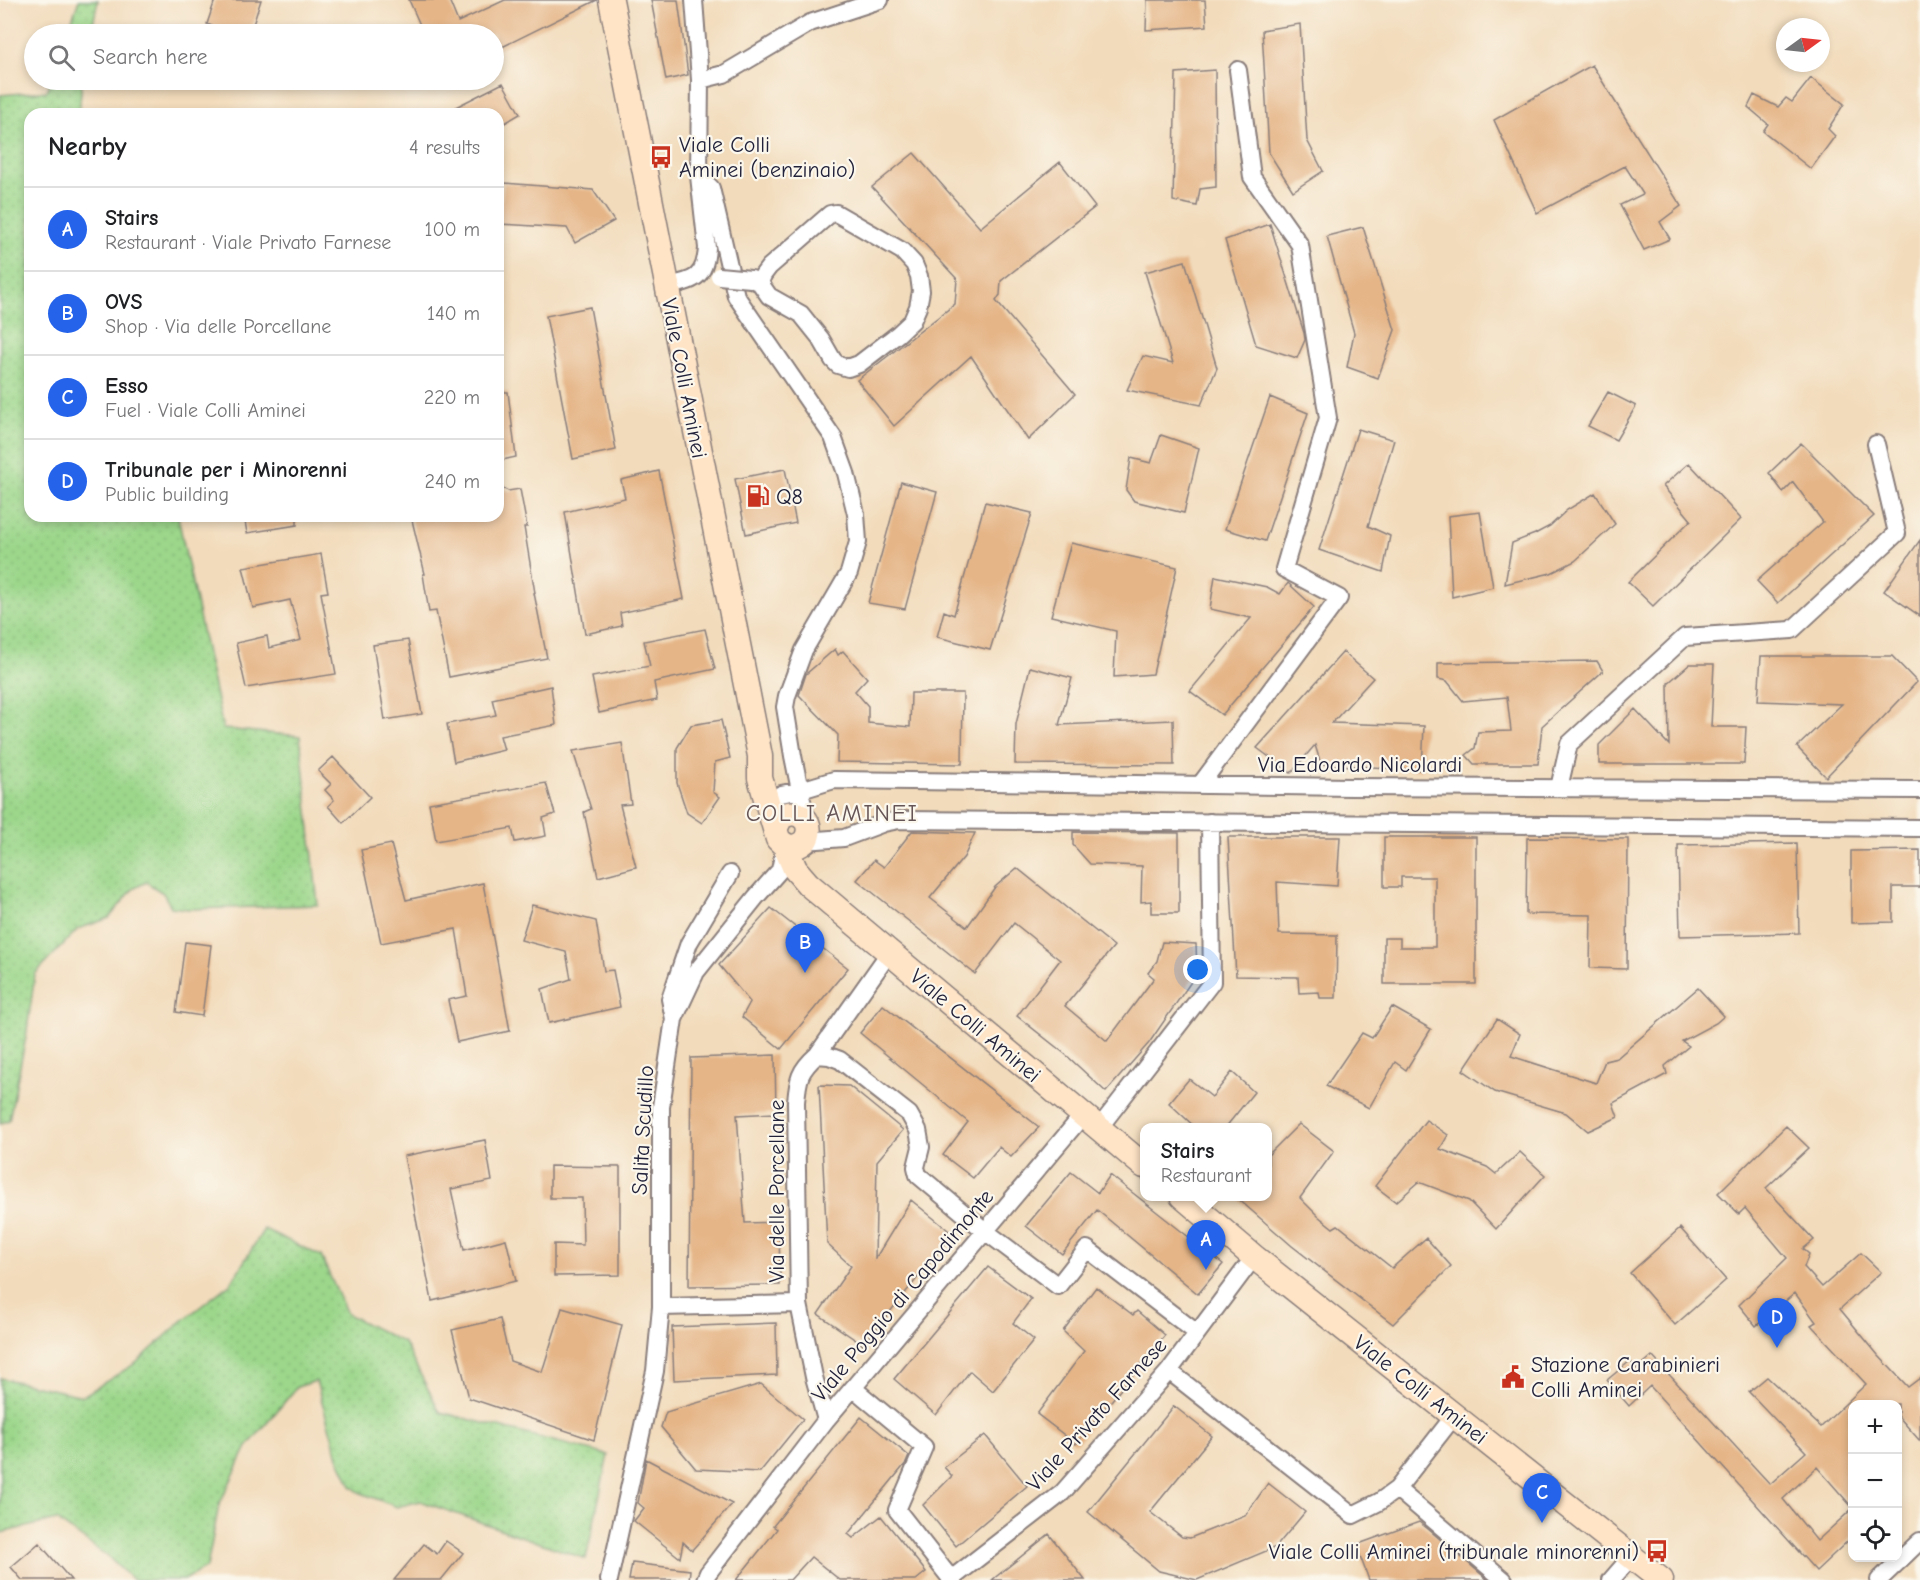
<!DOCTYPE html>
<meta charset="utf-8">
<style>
body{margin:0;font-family:"Comic Neue",sans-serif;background:#f6f6f6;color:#202124}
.controls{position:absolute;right:18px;bottom:18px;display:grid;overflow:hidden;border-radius:12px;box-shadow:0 3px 9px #0003}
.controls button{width:54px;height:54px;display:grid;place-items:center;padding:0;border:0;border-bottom:2px solid #e0e0e0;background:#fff;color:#202124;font:30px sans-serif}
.compass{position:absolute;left:1776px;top:18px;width:54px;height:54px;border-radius:50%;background:#fff;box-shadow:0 3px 9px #0003;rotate:75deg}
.you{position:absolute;left:1198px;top:970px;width:21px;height:21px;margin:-15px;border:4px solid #fff;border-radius:50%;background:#1a73e8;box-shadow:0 0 0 9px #1a73e833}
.badge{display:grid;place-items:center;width:39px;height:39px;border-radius:50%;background:#2563eb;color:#fff;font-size:20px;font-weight:700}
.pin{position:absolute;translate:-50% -50px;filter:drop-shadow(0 2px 3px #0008)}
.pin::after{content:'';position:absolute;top:32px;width:21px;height:18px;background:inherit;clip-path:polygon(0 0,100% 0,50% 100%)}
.popup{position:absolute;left:1140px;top:1123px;width:132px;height:78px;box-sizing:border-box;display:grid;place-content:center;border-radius:12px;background:#fff;filter:drop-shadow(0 2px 4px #0005);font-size:20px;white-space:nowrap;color:#757577}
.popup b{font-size:22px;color:#202124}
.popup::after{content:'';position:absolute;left:50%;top:100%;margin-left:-12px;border:12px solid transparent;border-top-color:#fff}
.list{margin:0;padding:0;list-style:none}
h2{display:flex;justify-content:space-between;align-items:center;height:78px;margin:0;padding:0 24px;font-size:26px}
h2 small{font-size:20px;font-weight:400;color:#757577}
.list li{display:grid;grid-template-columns:39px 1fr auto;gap:18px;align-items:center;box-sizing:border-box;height:84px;padding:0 24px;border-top:2px solid #e0e0e0}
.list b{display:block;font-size:22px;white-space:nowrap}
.list p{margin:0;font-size:20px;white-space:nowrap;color:#757577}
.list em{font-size:20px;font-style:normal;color:#757577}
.icon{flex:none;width:33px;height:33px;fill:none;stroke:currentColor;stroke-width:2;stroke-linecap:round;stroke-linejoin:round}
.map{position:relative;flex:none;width:1920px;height:1580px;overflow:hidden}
.search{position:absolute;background:#fff;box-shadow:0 3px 9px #0003;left:24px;top:24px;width:480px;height:66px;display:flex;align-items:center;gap:15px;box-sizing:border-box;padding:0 21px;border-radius:33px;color:#757577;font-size:22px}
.panel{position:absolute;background:#fff;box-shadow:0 3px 9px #0003;left:24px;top:108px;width:480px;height:414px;border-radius:18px}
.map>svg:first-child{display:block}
.green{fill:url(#green-dots);stroke:#5f7c63;stroke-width:1.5}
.building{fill:#e5b587}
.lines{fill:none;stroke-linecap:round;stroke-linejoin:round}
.minor-casing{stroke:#8a7e7b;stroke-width:20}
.secondary-casing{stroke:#8a7e7b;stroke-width:27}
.minor{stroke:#fff;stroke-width:16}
.secondary{stroke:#ffe4c6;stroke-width:24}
.minor-bridge-casing{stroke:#8a7e7b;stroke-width:20;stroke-linecap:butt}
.minor-bridge{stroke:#fff;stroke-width:16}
.labels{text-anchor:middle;stroke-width:4.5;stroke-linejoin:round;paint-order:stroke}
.poi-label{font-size:22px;fill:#22223b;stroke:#fbf7ec;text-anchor:start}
.street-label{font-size:22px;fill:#22223b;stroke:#fbf7ec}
.neighbourhood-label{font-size:24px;letter-spacing:1.5px;fill:#665556;stroke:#fbf7ec}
</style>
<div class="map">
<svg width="1920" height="1580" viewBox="0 0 1920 1580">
<defs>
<pattern id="green-dots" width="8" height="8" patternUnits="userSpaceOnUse" patternTransform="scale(1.5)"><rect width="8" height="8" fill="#9cd78b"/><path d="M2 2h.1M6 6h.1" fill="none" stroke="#86b879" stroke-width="1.8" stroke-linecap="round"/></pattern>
</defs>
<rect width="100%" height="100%" fill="#fbf7ec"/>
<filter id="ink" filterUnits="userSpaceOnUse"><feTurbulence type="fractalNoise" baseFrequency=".0167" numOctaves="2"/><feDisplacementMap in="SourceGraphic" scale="12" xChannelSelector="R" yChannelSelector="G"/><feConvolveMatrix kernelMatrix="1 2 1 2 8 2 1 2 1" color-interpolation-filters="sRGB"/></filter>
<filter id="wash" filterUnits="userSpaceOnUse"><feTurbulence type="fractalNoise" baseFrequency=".008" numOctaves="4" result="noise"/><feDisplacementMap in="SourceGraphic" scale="24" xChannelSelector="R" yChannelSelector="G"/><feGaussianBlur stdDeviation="1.35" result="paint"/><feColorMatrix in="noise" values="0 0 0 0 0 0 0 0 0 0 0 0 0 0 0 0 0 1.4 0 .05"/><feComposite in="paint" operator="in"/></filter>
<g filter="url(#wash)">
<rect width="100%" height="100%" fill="#f2dbbb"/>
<path class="green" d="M79,0H98L91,34H67Z
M51,80H82L79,114H30V516H180L178,517L223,729L300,736L318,905L189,909L171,907L163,893L146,882L133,889L109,918L78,929L35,974L26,1037L9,1120L0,1124V95L47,91Z
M264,1229L321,1256L347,1314L404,1343L440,1412L608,1455L586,1559L420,1501L397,1507L359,1492L351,1486L338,1457L316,1381L297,1387L247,1447L219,1505L207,1567L184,1580H133L107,1556L56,1520L0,1533V1378L83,1396L136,1363L182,1321L231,1283Z"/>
<g id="blocks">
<path class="building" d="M215,0H261L250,34H232L207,24Z
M409,0H449L458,22L505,0H597L494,51V34H424Z
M651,0H678L688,75L666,80Z
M1147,0H1205L1207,26L1146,30Z
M1300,24L1307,140L1323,171L1293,191L1269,153L1262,30Z
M1592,65L1681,206L1660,222L1670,239L1644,250L1620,205L1643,194L1625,166L1537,213L1494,120Z
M1215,70L1216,187L1200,189L1197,206L1173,201L1176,73Z
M1811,78L1844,104L1828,129L1835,136L1811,169L1763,131L1768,124L1748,107L1754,95L1778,107L1786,98L1792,102Z
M503,83L520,114L498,127V114H442Z
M914,153L980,228L1060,162L1095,207L1001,281L1000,295L996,301L1075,394L1028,440L971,356L894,426L857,380L955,304L957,279L872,187Z
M504,183L593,190L614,221L575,243L567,228L499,224Z
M1270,224L1304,333L1305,340L1297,358L1256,345L1225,240Z
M1363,227L1395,330L1378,378L1347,367L1354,333L1327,236Z
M1185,261L1217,368L1201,405L1127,390L1143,356L1173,363L1145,272Z
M590,307L616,450L573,459L546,316Z
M498,392H508L516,457L498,461Z
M1608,392L1636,406L1616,440L1588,426Z
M1270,397L1308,413L1265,541L1225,529Z
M1358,429L1394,440L1368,526L1390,536L1383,572L1319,550Z
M1161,435L1199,448L1184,513L1134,501L1126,490L1131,458L1151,463Z
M1801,443L1874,516L1778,603L1757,581L1823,522L1793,482L1783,492L1769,473Z
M1689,463L1741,519L1653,606L1628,582L1691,520L1663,486Z
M785,469L796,523L746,534L735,479Z
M659,471L684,599L620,613L622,626L585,634L565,512L625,498L621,480Z
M901,482L937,492L905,609L868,603Z
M498,486L508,491L520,489L527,527H524L535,593H534L547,658L449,677L436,611L429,612L423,574H425L411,516H498Z
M1595,493L1615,524L1575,561L1551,573L1505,584L1512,543L1535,534L1550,526L1567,510Z
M985,502L1032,513L990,650L937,637L944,611L954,615Z
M1480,512L1493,587L1452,597L1448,516Z
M244,516H297V525L247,533Z
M1920,540V616L1884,591Z
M1071,543L1177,567L1153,674L1114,677L1116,631L1051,616Z
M321,554L328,592L321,593L336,674L246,688L236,643L267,636L269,648L301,640L290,600L253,608L243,567Z
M1215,576L1267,587L1280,594L1288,583L1314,607L1222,715L1190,691L1251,618L1210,609Z
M705,629L715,669L654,682L657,700L599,713L592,677L650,666L644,641Z
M408,640L422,714L385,720L373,645Z
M835,649L838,655L843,651L867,678L855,691L868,706V723L910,727L911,693H963L962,764L837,762L838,735L799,695L806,674Z
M1343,652L1373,678L1332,723L1424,726L1422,770L1321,764L1315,745L1291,773L1257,748Z
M1761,656H1892L1917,682L1826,777L1797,747L1842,704L1758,701Z
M1597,661L1603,671L1542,726L1538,764H1474L1466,755L1475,748L1478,732L1511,731L1507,697L1463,701L1447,681L1438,679V663Z
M1690,664H1714L1711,727H1746L1744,764H1599V745L1635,709L1669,745L1668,683Z
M1030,667L1072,678L1059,725L1173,720L1174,765L1015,764L1016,724Z
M551,686L556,725L500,736L504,750L454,762L447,724L496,715L492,699Z
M721,720L730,758L715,762L713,792L720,797L702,823L687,813L677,783V748L691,725Z
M622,743L631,804L620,805L636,867L598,877L584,812L591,809L573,751Z
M333,757L370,797L343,823L328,806L334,800L325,790L331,784L318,771Z
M546,783L555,814L543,818L546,836L515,842L512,828L436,841L429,803Z
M912,831L975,833L964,857L930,898L967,927L995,887L1017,868L1114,946L1065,1006L1107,1041L1154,978L1148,973L1157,961L1162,942L1196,944L1197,973L1149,1043L1106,1092L1065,1054L1017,1016L1060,960L1014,923L975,974L857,880L874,860L884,867Z
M1073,832L1179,833V913H1151V901L1141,902L1142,866L1090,864L1073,845Z
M1228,837H1340L1337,886L1277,882L1279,934L1337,935L1336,998H1320L1319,992L1299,993L1298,977L1236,976Z
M1384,837H1476V984H1384V938H1400V947H1435V877H1401V887H1384Z
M1527,838L1628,839L1627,969L1590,968L1591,915L1526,914Z
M1797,843L1799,933L1680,936L1678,845Z
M391,844L406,900L483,883L510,1031L457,1042L448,1000L467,996L456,929L381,943L361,850Z
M1920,850V887H1893V922L1851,923V851Z
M532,905L596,921L604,971L613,970L620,1007L549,1023L542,989L571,979L566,952L521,940Z
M771,908L848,968L781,1049L742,1017L750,1002L719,965Z
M185,942L211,945L202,1016L176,1012Z
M1698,988L1724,1016L1716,1023L1682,1041L1689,1046L1665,1066L1667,1074L1613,1103L1618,1117L1588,1131L1566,1113L1495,1092L1463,1070L1497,1019L1520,1034L1511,1056L1596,1083L1605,1061L1617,1058Z
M883,1005L1039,1127L1011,1157L999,1147L973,1178L943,1155L968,1122L860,1033Z
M1392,1007L1431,1029L1406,1070L1395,1062L1369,1108L1326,1086L1362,1033L1372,1038Z
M775,1055L776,1113L737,1115L745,1223L779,1222L780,1285L689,1286L691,1058Z
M1232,1072L1254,1092L1225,1128H1196L1169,1103L1189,1079L1212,1097Z
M819,1085L849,1086L903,1130L877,1161L875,1259L911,1200L953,1234L863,1345L818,1314L851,1266L827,1244Z
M1426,1120L1448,1135L1440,1149L1487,1167L1496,1174L1520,1152L1545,1175L1496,1229L1469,1201L1419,1182L1396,1202L1375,1186Z
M1299,1124L1334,1151L1300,1198L1318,1216L1333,1228L1338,1225L1392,1268L1426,1238L1451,1266L1393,1324L1292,1246L1236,1197H1268V1155Z
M1786,1126L1809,1148L1766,1188L1814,1240L1803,1249L1809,1254L1804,1267L1822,1287L1861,1253L1881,1272L1840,1309L1878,1355L1908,1387L1920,1378V1441L1898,1416V1404H1852V1507L1817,1467L1783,1499L1817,1541L1852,1509V1537L1816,1571L1650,1386L1629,1406L1607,1380L1630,1361L1637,1369L1652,1356L1770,1484L1806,1452L1749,1392L1767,1377L1821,1427L1866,1384L1811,1325L1816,1322L1795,1293L1756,1326L1739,1305L1787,1258L1745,1208L1739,1214L1718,1193Z
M485,1140L492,1181L451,1189L464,1250L506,1239L516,1281L432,1301L404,1156Z
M550,1166L620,1167V1275L554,1276V1244L583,1245L582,1198H550Z
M1071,1172L1098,1193L1110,1175L1223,1264L1198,1294L1097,1210L1062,1254L1026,1226Z
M1680,1228L1726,1280L1675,1325L1630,1273Z
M988,1267L1031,1299L1013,1323L1034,1340L993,1391L970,1371L936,1415L894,1379Z
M1096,1287L1133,1315L1137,1311L1165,1335L1076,1444L1037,1414L1084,1351L1063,1331Z
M562,1308L622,1325L594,1440L469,1398L452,1330L500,1319L510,1361L542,1372Z
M776,1323L777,1375L674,1380L672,1327Z
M761,1384L803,1419L760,1472L696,1469L661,1427L666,1412Z
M1174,1406L1212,1436L1150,1512L1182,1537L1190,1538L1245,1516L1268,1483L1305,1512L1276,1547L1197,1580L1159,1571L1088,1512Z
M861,1417L909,1456L906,1463L848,1534L853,1538L881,1516L926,1572L916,1580H840L811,1557L790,1580H736L777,1529L773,1526Z
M985,1435L1027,1486L956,1546L923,1505L952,1476L944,1467Z
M646,1459L732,1504L692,1550L683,1542L680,1558L634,1521L644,1508L638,1503Z
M1419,1522L1428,1529L1488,1580H1369L1356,1545Z
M1049,1534L1085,1580H992Z
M446,1541L463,1553L441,1580H394L424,1544L437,1554Z
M39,1543L71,1580H22L11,1567Z
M632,1563L690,1570L689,1580H629Z"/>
</g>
</g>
<g filter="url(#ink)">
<use href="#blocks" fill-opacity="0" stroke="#8a7e7b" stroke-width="1.5"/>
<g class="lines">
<g class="minor-casing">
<path id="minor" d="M700,80L724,74L810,23L880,0
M699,176L711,188L736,296L833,437L846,473L856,514L858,542L849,573L804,650L787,696L785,707L793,756L806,820
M751,279L760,283L769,296L801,314L821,339L833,360L838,365L848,368L859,364L898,334L912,321L918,307L921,291L919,276L914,264L902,251L836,213L830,214L769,267L763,275L760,283
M667,286C694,281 705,278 707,248L699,176L700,80L694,0
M1200,785L1339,598L1284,569L1328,418L1300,245L1252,177L1238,70
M1559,788L1569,744L1685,637L1792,630L1897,533L1876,444
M781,794L801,790L834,780L1351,787L1920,790
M805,841L844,838L884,823L899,820L1920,828
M674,1019L670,999L689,943L730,874
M817,1055L829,1056L840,1060L909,1114L918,1130L921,1147L916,1167L918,1175L985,1231L1058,1286L1087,1249L1197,1333
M1099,1128L1212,982L1210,822
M661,1307L799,1304
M1169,1371L1353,1515L1379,1502L1397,1489L1454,1416
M853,1388L924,1447L897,1510L951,1579
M826,1420L814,1377L799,1304L796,1102C798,1079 799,1071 817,1055L889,953
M1397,1489L1504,1580
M609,1580L655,1371L661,1307V1107L674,1019L696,972L756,897L780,870L785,846
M705,1580L708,1573L826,1420L1083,1115
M950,1580L1062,1493L1169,1371L1254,1257
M1611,1580L1631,1557
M1879,1580L1920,1541"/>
</g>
<g class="secondary-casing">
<path id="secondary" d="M611,0L760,756V778L778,839C786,848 795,850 805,841C816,824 800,806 781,817L775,829
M785,846L795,869L808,884L1144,1166
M1182,1196L1254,1257L1661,1580"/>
</g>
<use href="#minor" class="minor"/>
<use href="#secondary" class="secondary"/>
<g class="minor-bridge-casing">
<path id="minor-bridge" d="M719,276L751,279"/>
</g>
<use href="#minor-bridge" class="minor-bridge"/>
</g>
</g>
<defs>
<g id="bus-bare" transform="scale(1.8)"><path d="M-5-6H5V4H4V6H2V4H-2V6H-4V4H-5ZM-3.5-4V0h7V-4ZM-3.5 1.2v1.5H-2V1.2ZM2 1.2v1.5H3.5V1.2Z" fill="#c8321e" stroke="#fbf7ec" stroke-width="2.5" paint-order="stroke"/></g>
<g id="fuel-bare" transform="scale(1.8)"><path d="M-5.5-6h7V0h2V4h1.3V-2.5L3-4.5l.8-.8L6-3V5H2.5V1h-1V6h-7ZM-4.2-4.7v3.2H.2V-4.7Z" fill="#c8321e" stroke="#fbf7ec" stroke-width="2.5" paint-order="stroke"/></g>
<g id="civic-bare" transform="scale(1.8)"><path d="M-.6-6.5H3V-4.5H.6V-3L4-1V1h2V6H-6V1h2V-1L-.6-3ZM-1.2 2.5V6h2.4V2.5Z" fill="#c8321e" stroke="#fbf7ec" stroke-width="2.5" paint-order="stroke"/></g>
</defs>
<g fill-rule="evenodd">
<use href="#bus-bare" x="661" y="157"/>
<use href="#fuel-bare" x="758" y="496"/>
<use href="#civic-bare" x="1513" y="1377"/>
<use href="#bus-bare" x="1657" y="1551"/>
</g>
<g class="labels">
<g class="poi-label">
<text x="679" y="152">Viale Colli<tspan x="679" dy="25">Aminei (benzinaio)</tspan></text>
<text x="776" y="504">Q8</text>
<text x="1531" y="1372">Stazione Carabinieri<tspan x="1531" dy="25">Colli Aminei</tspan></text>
<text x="1639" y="1559" text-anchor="end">Viale Colli Aminei (tribunale minorenni)</text>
</g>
<g class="street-label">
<text transform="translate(685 378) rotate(79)" y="8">Viale Colli Aminei</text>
<text x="1360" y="772">Via Edoardo Nicolardi</text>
<text transform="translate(976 1025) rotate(40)" y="8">Viale Colli Aminei</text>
<text transform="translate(642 1130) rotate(-87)" y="8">Salita Scudillo</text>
<text transform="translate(776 1191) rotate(-90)" y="8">Via delle Porcellane</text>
<text transform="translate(902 1295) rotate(-50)" y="8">Viale Poggio di Capodimonte</text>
<text transform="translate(1421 1389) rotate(38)" y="8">Viale Colli Aminei</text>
<text transform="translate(1096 1414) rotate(-48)" y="8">Viale Privato Farnese</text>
</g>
<g class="neighbourhood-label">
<text x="832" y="821">COLLI AMINEI</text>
</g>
</g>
</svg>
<div class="controls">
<button>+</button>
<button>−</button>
<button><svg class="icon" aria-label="locate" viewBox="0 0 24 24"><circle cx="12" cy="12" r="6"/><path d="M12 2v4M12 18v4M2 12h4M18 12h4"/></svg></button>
</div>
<svg class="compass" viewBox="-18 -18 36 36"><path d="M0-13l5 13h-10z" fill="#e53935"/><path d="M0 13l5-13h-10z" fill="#757577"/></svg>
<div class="you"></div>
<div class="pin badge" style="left:1206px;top:1270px">A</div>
<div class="popup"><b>Stairs</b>Restaurant</div>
<div class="pin badge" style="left:805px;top:973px">B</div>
<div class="pin badge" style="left:1542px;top:1523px">C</div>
<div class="pin badge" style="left:1777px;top:1348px">D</div>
<div class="search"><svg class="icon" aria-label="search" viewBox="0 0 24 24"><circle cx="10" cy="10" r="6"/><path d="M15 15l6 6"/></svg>Search here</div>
<section class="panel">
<h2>Nearby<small>4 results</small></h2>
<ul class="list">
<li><span class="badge">A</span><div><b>Stairs</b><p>Restaurant · Viale Privato Farnese</p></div><em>100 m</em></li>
<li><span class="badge">B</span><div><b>OVS</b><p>Shop · Via delle Porcellane</p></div><em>140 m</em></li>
<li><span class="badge">C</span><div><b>Esso</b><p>Fuel · Viale Colli Aminei</p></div><em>220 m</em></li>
<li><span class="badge">D</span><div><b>Tribunale per i Minorenni</b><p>Public building</p></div><em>240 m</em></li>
</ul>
</section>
</div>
